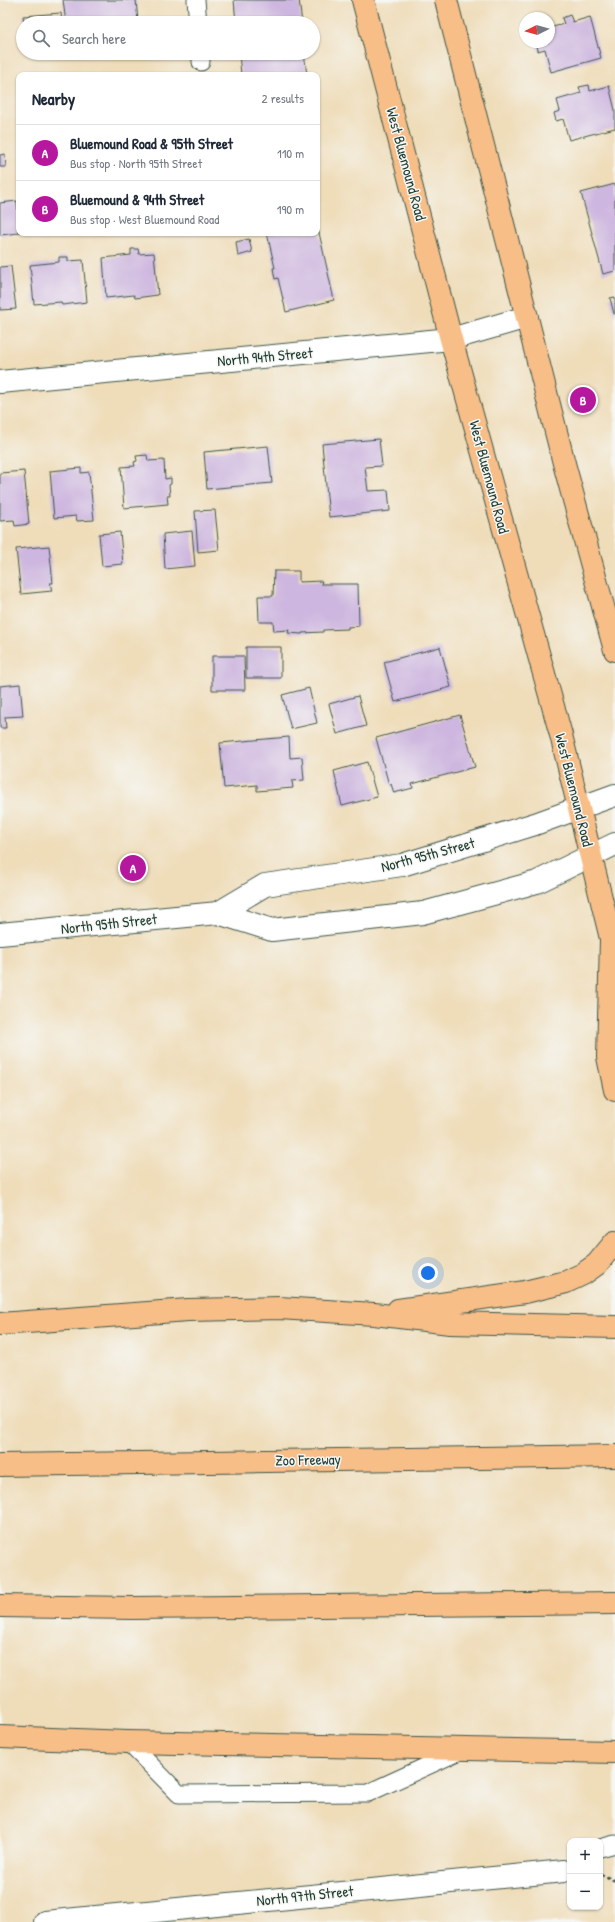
<!DOCTYPE html>
<meta charset="utf-8">
<style>
body{margin:0;font-family:"Patrick Hand",sans-serif;background:#f6f6f7;color:#1f2937}
.controls{position:absolute;right:12px;bottom:12px;display:grid;overflow:hidden;border-radius:8px;box-shadow:0 1px 3px #0004}
.controls button{width:36px;height:36px;display:grid;place-items:center;padding:0;border:0;border-bottom:1px solid #e0e1e3;background:#fff;color:#1f2937;font:20px sans-serif}
.compass{position:absolute;left:519px;top:12px;width:36px;height:36px;border-radius:50%;background:#fff;box-shadow:0 1px 3px #0004;rotate:265deg}
.you{position:absolute;left:428px;top:1273px;width:14px;height:14px;margin:-10px;border:3px solid #fff;border-radius:50%;background:#1a73e8;box-shadow:0 0 0 6px #1a73e833}
.badge{display:grid;place-items:center;width:26px;height:26px;border-radius:50%;background:#b5179e;color:#fff;font-size:13px;font-weight:700}
.pin{position:absolute;translate:-50% -50%;border:2px solid #fff;box-shadow:0 1px 4px #0006}
.list{margin:0;padding:0;list-style:none}
h2{display:flex;justify-content:space-between;align-items:center;height:52px;margin:0;padding:0 16px;font-size:17px}
h2 small{font-size:13px;font-weight:400;color:#747a83}
.list li{display:grid;grid-template-columns:26px 1fr auto;gap:12px;align-items:center;box-sizing:border-box;height:56px;padding:0 16px;border-top:1px solid #e0e1e3}
.list b{display:block;font-size:15px;white-space:nowrap}
.list p{margin:0;font-size:13px;white-space:nowrap;color:#747a83}
.list em{font-size:13px;font-style:normal;color:#747a83}
.icon{flex:none;width:22px;height:22px;fill:none;stroke:currentColor;stroke-width:2;stroke-linecap:round;stroke-linejoin:round}
.map{position:relative;flex:none;width:615px;height:1922px;overflow:hidden}
.search{position:absolute;background:#fff;box-shadow:0 1px 3px #0004;left:16px;top:16px;width:304px;height:44px;display:flex;align-items:center;gap:10px;box-sizing:border-box;padding:0 14px;border-radius:22px;color:#747a83;font-size:15px}
.panel{position:absolute;background:#fff;box-shadow:0 1px 3px #0004;left:16px;top:72px;width:304px;height:164px;border-radius:8px}
.map>svg:first-child{display:block}
.building{fill:#cdb6df}
.lines{fill:none;stroke-linecap:round;stroke-linejoin:round}
.service-casing{stroke:#3e5548;stroke-width:19}
.minor-casing{stroke:#3e5548;stroke-width:24}
.tertiary-casing{stroke:#3e5548;stroke-width:24}
.primary-casing{stroke:#3e5548;stroke-width:24}
.motorway-casing{stroke:#3e5548;stroke-width:24}
.path{stroke:#3e5548;stroke-width:2.5;stroke-dasharray:3 3;stroke-linecap:butt}
.service{stroke:#fff;stroke-width:17}
.minor{stroke:#fff;stroke-width:22}
.tertiary{stroke:#fff;stroke-width:22}
.primary{stroke:#f7be88;stroke-width:22}
.motorway{stroke:#f7be88;stroke-width:22}
.labels{text-anchor:middle;stroke-width:3;stroke-linejoin:round;paint-order:stroke}
.street-label{font-size:15px;fill:#1f3d34;stroke:#f6f6f2}
</style>
<div class="map">
<svg width="615" height="1922" viewBox="0 0 615 1922">
<rect width="100%" height="100%" fill="#f6f6f2"/>
<filter id="ink" filterUnits="userSpaceOnUse"><feTurbulence type="fractalNoise" baseFrequency=".025" numOctaves="2"/><feDisplacementMap in="SourceGraphic" scale="8" xChannelSelector="R" yChannelSelector="G"/><feConvolveMatrix kernelMatrix="1 2 1 2 8 2 1 2 1" color-interpolation-filters="sRGB"/></filter>
<filter id="wash" filterUnits="userSpaceOnUse"><feTurbulence type="fractalNoise" baseFrequency=".012" numOctaves="4" result="noise"/><feDisplacementMap in="SourceGraphic" scale="16" xChannelSelector="R" yChannelSelector="G"/><feGaussianBlur stdDeviation="0.9" result="paint"/><feColorMatrix in="noise" values="0 0 0 0 0 0 0 0 0 0 0 0 0 0 0 0 0 1.4 0 .05"/><feComposite in="paint" operator="in"/></filter>
<g filter="url(#wash)">
<rect width="100%" height="100%" fill="#efddba"/>
<g id="blocks">
<path class="building" d="M63,0H136L138,21L117,23H66Z
M234,0H299L302,23H236Z
M61,13L62,23H24L23,16Z
M570,15L573,22L590,17L601,58L551,72L545,49L538,51L537,44L549,42V28L564,24L562,18Z
M239,53H304L307,75H241Z
M589,85L590,91L609,86L615,110V128L569,140L563,119L556,121L554,113L560,111L557,100L581,93L579,87Z
M5,154L6,167H0V155Z
M615,184V271L603,274L581,193Z
M17,201L19,233L0,235V203Z
M318,228L334,300L286,312L278,278L275,279L273,268H275L267,233H317Z
M249,239L252,252L238,256L236,242Z
M131,249H138L139,254L154,253L158,295L135,298L134,295L106,298L103,258L131,255Z
M59,257H68V261L83,260L87,302L62,305L61,302L34,304L30,265L59,262Z
M11,266L16,309L0,310V267Z
M615,297V314H614L610,298Z
M379,439L382,466L365,467L368,491L388,490L390,511L329,517L322,444Z
M268,446L272,483L207,489L204,452Z
M147,455L148,461L164,460L165,479L171,478V484L169,485L170,496H167L168,504L124,508L121,467L135,466L134,462L137,461L136,456Z
M81,468V473L89,472L94,520L77,521L76,516L54,518L50,471Z
M24,471L29,524L15,526L14,520L0,521V473Z
M215,510L219,550L198,552L195,511Z
M192,531L195,566L165,569L163,534Z
M120,532L123,564L102,566L99,534Z
M49,546L53,583H50L52,591L21,594L16,549Z
M274,571H299V582L322,581L321,584H358L359,626L348,627V629L323,630V632L302,633V634L288,633L289,630L274,631L273,622H259L258,596H273Z
M246,647H281V678H246Z
M440,647L451,687L395,702L384,662Z
M212,656H244L245,690H212Z
M20,684L23,716L5,717L6,728H0V686Z
M309,688L317,723L291,729L282,695Z
M358,696L366,726L337,734L329,704Z
M460,715L475,767L412,784L413,788L394,793L391,784L389,785L376,738Z
M289,737L290,758L302,757L304,780L292,781L293,788L257,791V785L224,788L220,743Z
M367,762L377,797L342,806L334,771Z"/>
</g>
</g>
<g filter="url(#ink)">
<use href="#blocks" fill-opacity="0" stroke="#3e5548" stroke-width="1"/>
<g class="lines">
<g class="service-casing">
<path id="service" d="M196,0L198,23
M201,53V62
M128,1742L179,1794L368,1793L462,1750
M600,1848L615,1844"/>
</g>
<g class="minor-casing">
<path id="minor" d="M0,382L451,339L527,317
M45,1922L564,1871"/>
</g>
<g class="tertiary-casing">
<path id="tertiary" d="M218,913L265,885L402,865L535,824L615,795
M0,934L218,913L272,930L423,913L537,882L615,844"/>
</g>
<g class="primary-casing">
<path id="primary" d="M363,0L451,339L561,735L615,955
M446,0L565,467L615,650"/>
</g>
<g class="motorway-casing">
<path id="motorway" d="M611,939L608,1057L615,1090
M398,1310L525,1292L566,1282L583,1274L597,1264L615,1242
M0,1324L188,1310L279,1308L374,1314L450,1323L615,1327
M0,1465L615,1456
M0,1606L132,1608L615,1603
M0,1737L128,1742L615,1752"/>
</g>
<path class="path" d="M601,1874L615,1881"/>
<use href="#service" class="service"/>
<use href="#minor" class="minor"/>
<use href="#tertiary" class="tertiary"/>
<use href="#primary" class="primary"/>
<use href="#motorway" class="motorway"/>
</g>
</g>
<g class="labels">
<g class="street-label">
<text transform="translate(406 164) rotate(75)" y="5">West Bluemound Road</text>
<text transform="translate(265 357) rotate(-5)" y="5">North 94th Street</text>
<text transform="translate(489 477) rotate(75)" y="5">West Bluemound Road</text>
<text transform="translate(574 790) rotate(76)" y="5">West Bluemound Road</text>
<text transform="translate(428 855) rotate(-15)" y="5">North 95th Street</text>
<text transform="translate(109 924) rotate(-6)" y="5">North 95th Street</text>
<text transform="translate(308 1460) rotate(-1)" y="5">Zoo Freeway</text>
<text transform="translate(305 1896) rotate(-6)" y="5">North 97th Street</text>
</g>
</g>
</svg>
<div class="controls">
<button>+</button>
<button>−</button>
</div>
<svg class="compass" viewBox="-18 -18 36 36"><path d="M0-13l5 13h-10z" fill="#e53935"/><path d="M0 13l5-13h-10z" fill="#747a83"/></svg>
<div class="you"></div>
<div class="pin badge" style="left:133px;top:868px">A</div>
<div class="pin badge" style="left:583px;top:400px">B</div>
<div class="search"><svg class="icon" aria-label="search" viewBox="0 0 24 24"><circle cx="10" cy="10" r="6"/><path d="M15 15l6 6"/></svg>Search here</div>
<section class="panel">
<h2>Nearby<small>2 results</small></h2>
<ul class="list">
<li><span class="badge">A</span><div><b>Bluemound Road &amp; 95th Street</b><p>Bus stop · North 95th Street</p></div><em>110 m</em></li>
<li><span class="badge">B</span><div><b>Bluemound &amp; 94th Street</b><p>Bus stop · West Bluemound Road</p></div><em>190 m</em></li>
</ul>
</section>
</div>
